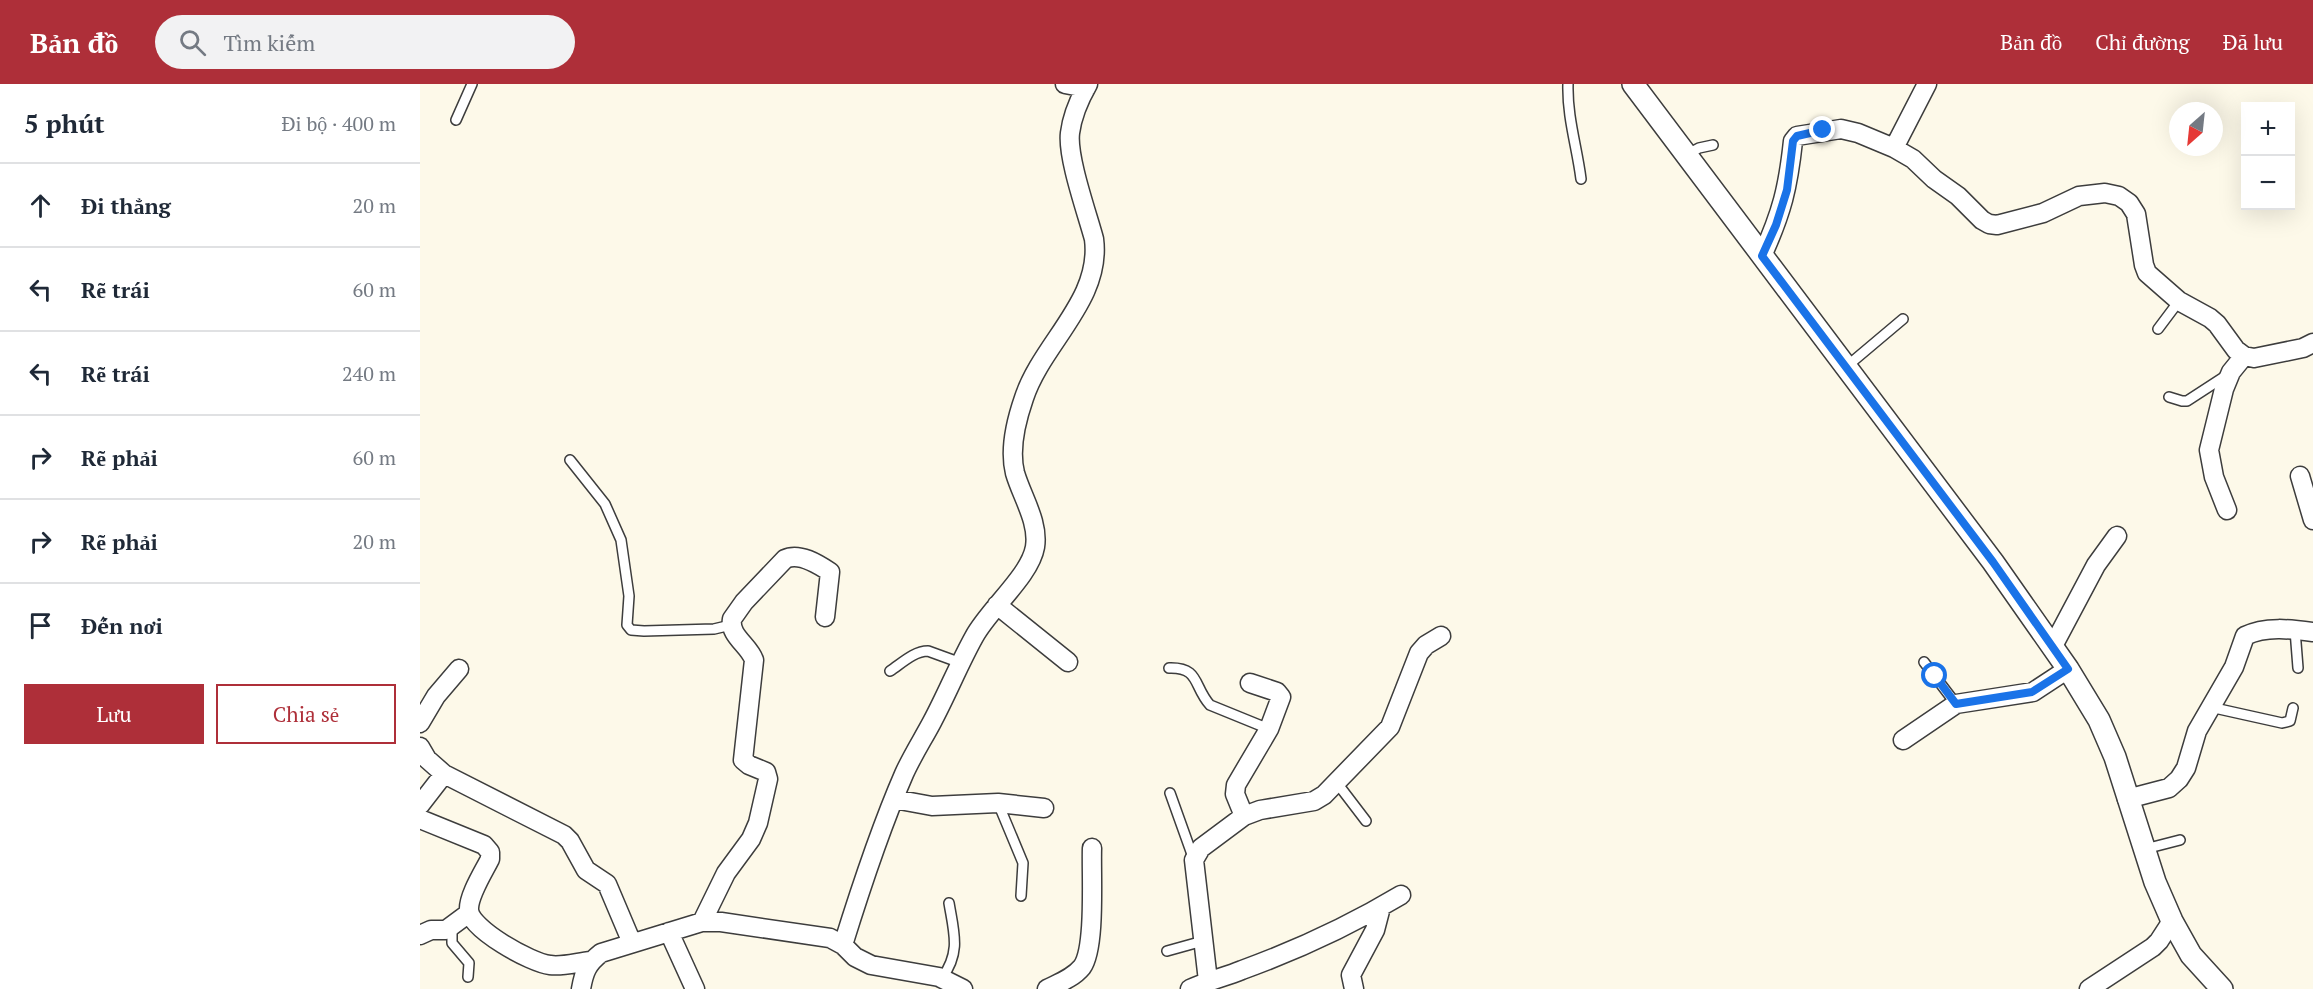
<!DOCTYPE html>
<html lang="vi">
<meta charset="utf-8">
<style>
body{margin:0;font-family:"PT Serif",serif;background:#f2f2f3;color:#1f2937}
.controls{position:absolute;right:18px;top:18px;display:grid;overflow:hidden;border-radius:0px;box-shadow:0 6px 24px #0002}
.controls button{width:54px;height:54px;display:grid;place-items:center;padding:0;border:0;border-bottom:2px solid #e0e1e3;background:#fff;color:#1f2937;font:30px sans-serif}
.compass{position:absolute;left:1749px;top:18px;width:54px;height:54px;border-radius:50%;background:#fff;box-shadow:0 6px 24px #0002;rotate:207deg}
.stop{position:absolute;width:18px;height:18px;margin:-14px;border:4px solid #1a73e8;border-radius:50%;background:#fff}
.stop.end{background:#1a73e8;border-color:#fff;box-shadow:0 2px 6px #0008}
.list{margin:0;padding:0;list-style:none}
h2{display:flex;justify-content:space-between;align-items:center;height:78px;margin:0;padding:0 24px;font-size:26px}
h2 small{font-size:20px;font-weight:400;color:#747a83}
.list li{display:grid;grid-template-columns:39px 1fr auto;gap:18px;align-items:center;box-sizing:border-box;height:84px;padding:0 24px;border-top:2px solid #e0e1e3}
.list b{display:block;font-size:22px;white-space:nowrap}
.list em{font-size:20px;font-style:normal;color:#747a83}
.actions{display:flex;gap:12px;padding:18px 24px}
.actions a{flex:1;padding:14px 0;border:2px solid #ae2f39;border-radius:0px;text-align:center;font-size:21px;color:#ae2f39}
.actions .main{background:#ae2f39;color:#fff}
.icon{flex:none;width:33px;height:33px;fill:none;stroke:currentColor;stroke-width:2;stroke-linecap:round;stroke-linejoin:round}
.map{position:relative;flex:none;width:1893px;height:905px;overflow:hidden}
header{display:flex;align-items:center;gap:36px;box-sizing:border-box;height:84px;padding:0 30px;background:#ae2f39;color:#fff}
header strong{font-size:28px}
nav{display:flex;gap:33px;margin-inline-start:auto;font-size:21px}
.search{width:420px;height:54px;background:#f2f2f3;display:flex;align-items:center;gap:15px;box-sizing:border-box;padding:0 21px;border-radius:33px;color:#747a83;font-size:22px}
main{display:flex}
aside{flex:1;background:#fff}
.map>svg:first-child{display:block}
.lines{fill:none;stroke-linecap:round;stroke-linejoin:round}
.service-casing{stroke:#3d3d3d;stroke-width:12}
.minor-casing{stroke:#3d3d3d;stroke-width:21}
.tertiary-casing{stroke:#3d3d3d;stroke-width:24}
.service{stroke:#fff;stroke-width:9}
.minor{stroke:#fff;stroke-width:18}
.tertiary{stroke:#fff;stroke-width:21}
.route{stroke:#1a73e8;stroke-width:8}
</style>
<header>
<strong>Bản đồ</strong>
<div class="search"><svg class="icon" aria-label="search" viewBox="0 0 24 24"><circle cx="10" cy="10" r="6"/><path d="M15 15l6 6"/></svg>Tìm kiếm</div>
<nav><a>Bản đồ</a><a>Chỉ đường</a><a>Đã lưu</a></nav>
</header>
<main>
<aside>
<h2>5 phút<small>Đi bộ · 400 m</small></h2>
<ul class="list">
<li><svg class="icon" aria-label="ahead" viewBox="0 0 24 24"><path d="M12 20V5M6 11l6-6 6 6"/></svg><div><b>Đi thẳng</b></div><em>20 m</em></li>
<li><svg class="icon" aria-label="left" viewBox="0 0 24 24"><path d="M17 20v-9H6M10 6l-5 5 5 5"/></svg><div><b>Rẽ trái</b></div><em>60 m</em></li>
<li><svg class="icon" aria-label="left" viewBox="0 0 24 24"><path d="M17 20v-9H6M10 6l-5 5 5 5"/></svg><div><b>Rẽ trái</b></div><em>240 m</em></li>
<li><svg class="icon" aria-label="right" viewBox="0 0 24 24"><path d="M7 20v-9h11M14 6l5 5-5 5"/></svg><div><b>Rẽ phải</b></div><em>60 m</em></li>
<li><svg class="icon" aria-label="right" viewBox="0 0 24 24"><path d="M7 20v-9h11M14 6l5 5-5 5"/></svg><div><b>Rẽ phải</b></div><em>20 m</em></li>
<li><svg class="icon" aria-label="arrive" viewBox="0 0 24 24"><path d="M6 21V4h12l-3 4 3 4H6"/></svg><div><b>Đến nơi</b></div></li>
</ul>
<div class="actions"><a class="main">Lưu</a><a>Chia sẻ</a></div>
</aside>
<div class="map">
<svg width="1893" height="905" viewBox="0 0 1893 905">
<rect width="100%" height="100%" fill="#fdf9e9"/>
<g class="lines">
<g class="service-casing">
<path id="service" d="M1148,0C1147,33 1157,63 1161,95
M36,36L52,0
M1266,71L1279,64L1293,61
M1738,245L1759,217
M1426,283L1483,235
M1749,313L1762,317H1767L1807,291
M150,376L185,420L201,456L209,512L207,541L211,546L224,547L294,545L311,541
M1875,546L1878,584
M1504,578L1536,620
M749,584C780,583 773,602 790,621L849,645
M470,587C482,579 494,567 508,567L541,579
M1790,623L1862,639L1870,637L1873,624
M917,699L946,737
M750,709L774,776
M578,719L603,779L601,812
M1725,765L1760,756
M32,843V859L49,879L48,893
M747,867L783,857
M522,894C541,868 534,849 529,819"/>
</g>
<g class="minor-casing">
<path id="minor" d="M645,0L666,4
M1474,64L1507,0
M1342,172C1362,128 1368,104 1373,57L1377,52L1421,45L1438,49L1474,64L1493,75L1514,95L1538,112L1562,136L1569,140L1577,141L1623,129L1659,112L1685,109L1699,112L1709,119L1716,130L1724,181L1727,189L1759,217L1790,234L1797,240L1816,266L1824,272L1834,274L1883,264L1893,259
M1880,392L1893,436
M1807,426L1794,393L1789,366L1804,305L1811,288L1824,272
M577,521L648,578
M1633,562L1676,481L1697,452
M0,639L16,612L39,585
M1483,656L1536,620L1613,608L1648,585
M0,663L7,675L24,690L144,751L150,757L166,786L187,800L212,859
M474,715L512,722L578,719L624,724
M1707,715L1749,704L1759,695L1766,684L1777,647L1814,583L1825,552C1845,542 1871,545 1893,548
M0,721L24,690
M824,732L815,710L816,701L849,645L861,613L857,608L830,599
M0,735L64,761L70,768V775C64,787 48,812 49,826C50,845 111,879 130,881C143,883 158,878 171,877
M282,838L306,789L331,755L338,739L348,695L346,688L329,681L323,676L334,576C329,561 309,552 312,535L324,518L365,475C379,468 398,480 410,488L405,533
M249,848L275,905
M0,851L11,846H26L49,829
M423,861C441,803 460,745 484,690C492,672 503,655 512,638C527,610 539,580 554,553C569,525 610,492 615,463C619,438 602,413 595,389C589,365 596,337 604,314C622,259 682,216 674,155C667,129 647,73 650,49C652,33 660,14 668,0
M788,897L774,776L781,764L824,732L840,726L894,717L904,711L970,643L999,569L1006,561L1021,552
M161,905C164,888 167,880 181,869L282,838H301L410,854L423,861L435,873L451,881L519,893L543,905
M627,905C639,899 653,894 662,883C676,864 671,789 672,764
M770,905C787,897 805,893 822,886C877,866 931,841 981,811
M934,905L931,891L955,846L961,823
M1669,905L1733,863L1739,857L1752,837"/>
</g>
<g class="tertiary-casing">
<path id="tertiary" d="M1213,0L1573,478L1648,585L1679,636L1695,673L1735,798L1752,837L1771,871L1802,905"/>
</g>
<use href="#service" class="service"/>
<use href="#minor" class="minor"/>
<use href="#tertiary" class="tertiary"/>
</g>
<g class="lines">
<path class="route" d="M1403,46L1377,52L1373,57L1367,106L1356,141L1342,172L1573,478L1648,585L1612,608L1536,620L1515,592"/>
</g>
</svg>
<div class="controls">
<button>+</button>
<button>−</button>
</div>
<svg class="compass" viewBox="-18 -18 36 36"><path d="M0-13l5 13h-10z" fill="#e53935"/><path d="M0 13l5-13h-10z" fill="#747a83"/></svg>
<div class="stop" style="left:1515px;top:592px"></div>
<div class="stop end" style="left:1403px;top:46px"></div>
</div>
</main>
